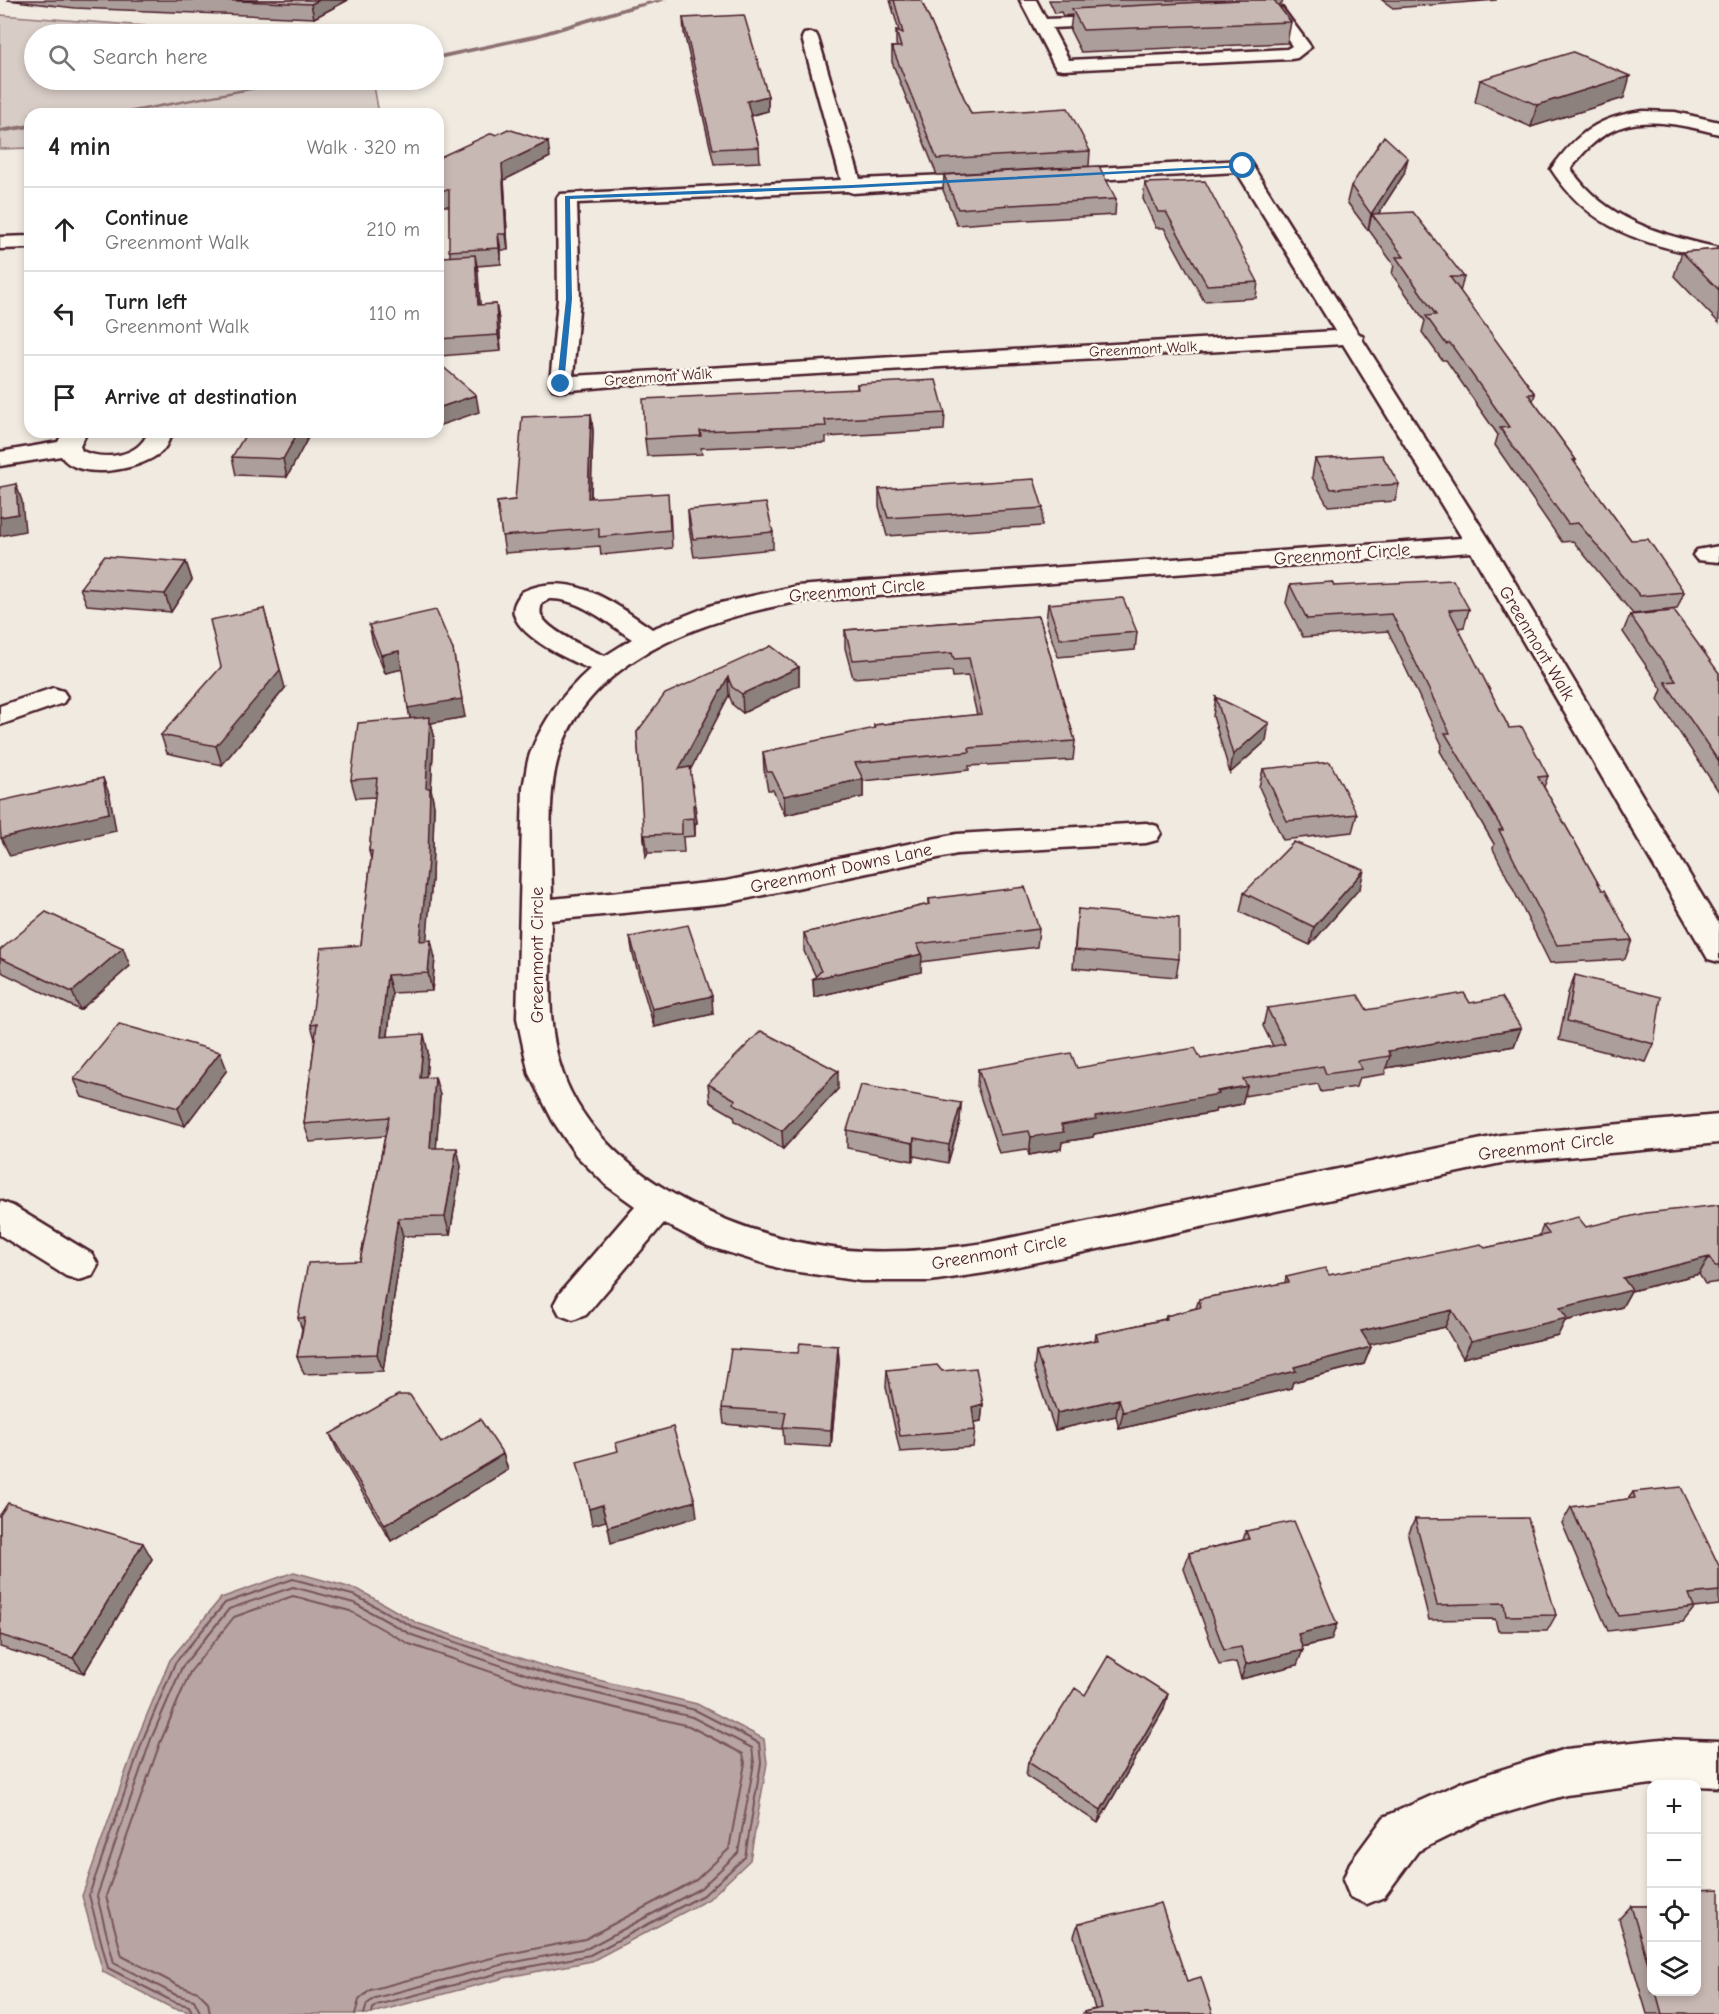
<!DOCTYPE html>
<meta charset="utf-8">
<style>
body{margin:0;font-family:"Comic Neue",sans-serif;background:#f2f2f2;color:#222}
.controls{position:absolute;right:18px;bottom:18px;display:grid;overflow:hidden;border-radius:12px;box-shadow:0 3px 9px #0003}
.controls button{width:54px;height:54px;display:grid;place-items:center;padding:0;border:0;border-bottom:2px solid #e0e0e0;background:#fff;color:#222;font:30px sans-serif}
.stop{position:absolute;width:18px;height:18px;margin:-14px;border:4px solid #1f6fb2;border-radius:50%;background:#fff}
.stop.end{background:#1f6fb2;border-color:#fff;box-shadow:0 2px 6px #0008}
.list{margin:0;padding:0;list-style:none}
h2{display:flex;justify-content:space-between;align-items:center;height:78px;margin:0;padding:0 24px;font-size:26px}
h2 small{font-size:20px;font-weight:400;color:#767676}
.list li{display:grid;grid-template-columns:39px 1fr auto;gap:18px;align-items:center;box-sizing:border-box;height:84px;padding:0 24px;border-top:2px solid #e0e0e0}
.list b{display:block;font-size:22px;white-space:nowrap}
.list p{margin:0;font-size:20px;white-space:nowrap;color:#767676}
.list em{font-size:20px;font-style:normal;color:#767676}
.icon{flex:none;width:33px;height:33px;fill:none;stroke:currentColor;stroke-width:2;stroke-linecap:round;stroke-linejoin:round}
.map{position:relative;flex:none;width:1719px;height:2014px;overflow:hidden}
.search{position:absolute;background:#fff;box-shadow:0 3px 9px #0003;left:24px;top:24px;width:420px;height:66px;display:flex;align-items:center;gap:15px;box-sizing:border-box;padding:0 21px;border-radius:33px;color:#767676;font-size:22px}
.panel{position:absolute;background:#fff;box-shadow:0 3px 9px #0003;left:24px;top:108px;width:420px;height:330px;border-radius:18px}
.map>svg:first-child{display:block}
.green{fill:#d8ccc6;stroke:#917678;stroke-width:1.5}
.water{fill:#b8a4a2;stroke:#8c6f72;stroke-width:1.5}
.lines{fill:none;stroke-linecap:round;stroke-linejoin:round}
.shore{stroke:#76545b;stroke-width:2}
.stream{fill:#8c6f72;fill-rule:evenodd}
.minor-casing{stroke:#4a1f2b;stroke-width:5}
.minor{fill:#fbf7ec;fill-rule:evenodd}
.wall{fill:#ac9e9a;stroke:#4a1f2b;stroke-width:1.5}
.shaded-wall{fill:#8c817d;stroke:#4a1f2b;stroke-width:1.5}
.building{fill:#c8b8b3;stroke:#4a1f2b;stroke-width:1.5}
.route{fill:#1f6fb2}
.labels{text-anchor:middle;stroke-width:5;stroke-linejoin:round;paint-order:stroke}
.far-street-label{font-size:15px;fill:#4a1f2b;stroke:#fbf7ec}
.street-label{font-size:18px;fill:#4a1f2b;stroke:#fbf7ec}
</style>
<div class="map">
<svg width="1719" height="2014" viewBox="0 0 1719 2014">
<rect width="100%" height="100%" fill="#f0eae0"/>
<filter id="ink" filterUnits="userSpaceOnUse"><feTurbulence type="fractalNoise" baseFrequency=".0167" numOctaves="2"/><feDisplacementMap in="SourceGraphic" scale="12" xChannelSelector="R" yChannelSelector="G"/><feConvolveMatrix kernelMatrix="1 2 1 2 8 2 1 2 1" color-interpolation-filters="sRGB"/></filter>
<g filter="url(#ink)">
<path class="green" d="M0,15L252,34H34V80H373L379,114H30V148L0,149Z"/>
<path class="water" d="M294,1572L359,1590L417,1623L484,1646L553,1669L697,1704L764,1739L767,1763L750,1860L709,1899L592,1961L508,1977L368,2014H200L172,2008L103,1972L82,1896L139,1734L170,1660L221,1598Z"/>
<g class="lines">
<path class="shore" d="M193,2014L189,2006L174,2002L108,1968L89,1895L144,1737L175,1663L225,1603L293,1579L356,1596L415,1628L551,1675L695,1710L759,1743L761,1763L745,1857L705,1894L590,1955L507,1971L377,2005L373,2008L372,2014
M201,2014L194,2000L176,1995L114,1963L97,1896L151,1739L182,1667L229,1609L293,1587L354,1603L412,1635L549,1682L692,1717L752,1748L754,1763L738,1853L701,1888L588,1948L505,1964L375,1998L367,2004L364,2014
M210,2014L208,2002L198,1992L179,1986L122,1956L106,1896L160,1743L190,1672L234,1617L293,1596L350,1611L409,1644L547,1691L689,1726L743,1754L745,1763L729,1849L696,1880L585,1939L503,1955L370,1990L359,2000L355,2014"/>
<path class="stream" d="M656,0H667L632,9L536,38L434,60V56L533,35L629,6Z
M293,80H304L124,114H110Z
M30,124V128L0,133V129Z"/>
<g class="minor-casing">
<path id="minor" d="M1020,0H1036L1046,19L1121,16L1123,20L1115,25L1052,28L1069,60L1287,49L1292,46L1272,17L1253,19L1245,14C1252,6 1271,6 1282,8L1311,47L1297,58L1291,59L1063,70L1057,69L1054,65Z
M810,33L816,34L818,38L860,179L990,173L997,175L1000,179L997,183L853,193L847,191L577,203L580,299L573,376L1335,331L1237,172L1059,182L1052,180L1049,176L1052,172L1059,170L1243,160L1250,162L1357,332L1363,337L1362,339L1492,544L1719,924V962L1708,959L1471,552L797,602C707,618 586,658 558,758C546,800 552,855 552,899L726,881L957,834L1146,823L1157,826L1161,833L1157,840L1146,843L957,854L726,903L551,920C551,971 545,1025 563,1074C603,1184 754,1245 862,1251C904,1253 944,1249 985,1243L1501,1135L1719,1115V1143L1501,1163L985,1273L930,1281H861L785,1270L708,1246L664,1223L586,1315L573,1320L560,1315L554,1304L560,1293L635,1206L607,1186L576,1155L553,1121L529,1074L517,1018L523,787C526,776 526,765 530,754C542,722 564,692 590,669C569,660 520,638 514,614C512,606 517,599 522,592C570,569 613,602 652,629L712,605L797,586L1462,538L1343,344L625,385L561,391L553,389L550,384L558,299L557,198L560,194L841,180L802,38L804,34ZM549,599C579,598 608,623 632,639L605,656C589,649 551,633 542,617C539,612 541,608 542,603Z
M1643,111L1675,112L1719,122V134C1657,118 1611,110 1571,169C1604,220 1662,235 1719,248V260C1648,244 1593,234 1551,169C1577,133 1598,117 1643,111Z
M30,236V248L0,249V237Z
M63,432H87L80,446L82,451C105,461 139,457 148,432H172C169,439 167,447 161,452C141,470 78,482 61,456L0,466V452L58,442Z
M1719,546V562L1697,560L1693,555L1697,550Z
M53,688L63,691L67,697L63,703L0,725V706Z
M0,1201L13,1206L92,1254L98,1265L92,1276L79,1280L66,1276L0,1235Z
M1662,1739L1719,1741V1787L1652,1784L1566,1795L1481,1820L1418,1851L1384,1897L1367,1904L1350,1897L1343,1880L1350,1863L1384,1817L1460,1783L1566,1749Z"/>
</g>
<use href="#minor" class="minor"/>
</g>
<path class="wall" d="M7,0H348L314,18L75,8Z
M890,0H921L971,114L1090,151L1089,166L937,175L892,62V47H897L896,44V30L899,31Z
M1049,0H1283L1282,4L1278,5L1291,22L1287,43L1081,52L1070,30L1072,15L1063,16L1061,12L1055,13Z
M1382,0H1497L1393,8Z
M683,18L768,96V111L751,116L759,147L760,162L714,164L684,33Z
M1480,80L1624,98L1531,127L1475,102Z
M550,157L504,180L508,250H501V264L477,266L480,305L496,304L499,320L501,351L440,356L438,347V305H442L450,257L449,206H438V158Z
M1404,174L1378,214L1464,277L1460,292L1535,394L1533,401L1576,460L1575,463L1631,540L1684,592L1677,609L1633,614L1573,541L1562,542L1495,445L1498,435L1446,360H1442L1422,332L1425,321L1392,274L1394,265L1369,230V228L1368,230L1347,202L1351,186Z
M944,175L1116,199L1115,215L1010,221L957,225L943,190Z
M1145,183L1258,282L1256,298L1204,301L1164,228H1156L1143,199Z
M1719,249V323L1674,276L1682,252Z
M857,384L945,413L944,430L826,437V443L701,448L702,454L647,456L645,439L857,389Z
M591,414L593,431L591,498L670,510L672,548L601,555L600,546L505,553L497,502L515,500Z
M311,432L287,477L236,475L232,457Z
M1315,459L1399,484L1395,501L1328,506L1312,477Z
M879,489L1043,508L1042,526L887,536L879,506Z
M688,510L773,532V549L694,557L689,528Z
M186,562L192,580L171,612L87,605L80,588Z
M1290,585L1334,586L1469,609L1464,627L1458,628L1509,728L1548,776L1544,787L1602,890L1632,940L1625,959L1550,963L1493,849L1494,844L1440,751L1442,745L1388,631L1303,637L1286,603Z
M1048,604L1137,632L1135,650L1058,657L1046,622Z
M1630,615L1719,673V792L1658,700L1662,689L1623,632Z
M1039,616L1075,741L1073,760L969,766V770L863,781V797L785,815L773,790H768L764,770L763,752L874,729V725L977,715L968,676L953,677L952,671L853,678L845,648V630Z
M369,625L465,717L431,723L434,735L431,789L434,806L432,879L426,940L435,958L432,991L392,993L388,1037L428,1052L426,1078L440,1095L436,1148L461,1166L450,1235L403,1236L383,1371L304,1374L297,1357L302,1329L298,1318L360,1261L385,1136L310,1142L304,1124L315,1039L311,1025L361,945L371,859L369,851L375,797L356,798L351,780L410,719L402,669L385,673L373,643Z
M771,646L799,667V685L743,713L733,705L729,695L690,770L697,823H695V836L683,837L684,852L648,853L646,857L637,732Z
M285,688L222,765L167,753L161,735Z
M1216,697L1266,741L1230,773L1213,716Z
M1263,769L1357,814L1352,832L1283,840L1259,787Z
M1360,888L1310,945L1240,912L1244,893Z
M929,899L1039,929L1037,947L921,962V972L814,997L813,979L816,977L804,951V933L929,904Z
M1078,909L1179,959L1176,977L1073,968Z
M630,937L713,1014L654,1027L633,955Z
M0,950L130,966L80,1010L3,973L0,967Z
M1575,975L1654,1044L1646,1062L1559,1040L1568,993Z
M1470,1003L1521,1028L1514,1046L1386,1068L1385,1074L1359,1078L1356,1087L1321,1092L1318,1084L1244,1096L1242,1104L1216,1109L1215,1112L1094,1134L1093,1137L1062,1142L1061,1149L1029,1155L1027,1149L999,1153L977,1087L978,1069L1077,1068L1201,1059L1273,1046L1263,1026L1267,1008L1367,1010Z
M227,1070L185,1126L82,1097L74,1079Z
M708,1084L838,1089L783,1149L735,1121L734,1116L710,1102Z
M961,1103L960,1121L948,1163L914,1156L913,1161L847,1148V1130Z
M1719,1205V1282L1705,1284L1699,1274L1631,1291L1622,1307L1565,1321L1558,1335L1463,1358L1445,1327L1369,1344L1371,1347L1364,1364L1293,1382L1291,1388L1119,1429L1116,1416L1055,1430L1034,1369L1036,1352L1095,1340L1096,1334L1165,1319L1166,1316L1196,1308L1199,1299L1285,1283L1286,1277L1329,1275L1485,1248L1539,1236L1543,1226L1586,1227Z
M838,1346L839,1363L831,1447L784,1444L783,1429L724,1424L722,1408L798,1353Z
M887,1370L942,1371L983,1404L981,1421L974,1422L975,1430L973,1447L900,1452L886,1387Z
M330,1434L441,1443L503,1454L508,1470L391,1541L337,1450Z
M1633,1492L1719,1566V1605L1694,1608L1683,1622L1608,1631L1562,1523L1571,1507L1628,1499Z
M0,1515L152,1559L84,1673L0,1647Z
M1415,1519L1556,1615L1547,1631H1498L1495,1619L1429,1620L1408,1535Z
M1246,1531L1331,1640L1302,1647L1297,1665L1241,1679L1236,1662L1219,1665L1184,1569L1189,1553L1243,1540Z
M1085,1695L1164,1709L1098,1823L1026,1776L1028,1762Z
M1631,1906H1652V1992H1696L1719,2014H1647L1619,1919Z
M1078,1924L1187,1981L1213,2014H1083L1084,2012L1095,2009L1074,1936Z"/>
<path class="shaded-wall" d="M319,0H348L314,18L311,4Z
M1630,76L1624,98L1531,127L1537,105Z
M768,96V111L748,116L747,101Z
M548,142L550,157L504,180L508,250L506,234L502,164Z
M1408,158L1404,174L1375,219L1372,214L1368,230L1371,214Z
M498,234L501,250V264L499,248Z
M475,255L478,271L481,321L478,305Z
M496,304L499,320L501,351L498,335Z
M476,395L479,412L438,426V408Z
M591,414L593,431L590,516L588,498Z
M298,432H311L287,477L283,459Z
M16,484L22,501L25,531L0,536V517Z
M186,562L192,580L171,612L165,594Z
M264,609L285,688L222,765L216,746Z
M453,650L465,717L431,723L434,735L431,789L434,806L432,879L425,959L420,941L412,726L408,708Z
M399,651L403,669L385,673L381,655Z
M799,667V685L743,713L742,694Z
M728,677L729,695L681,788L679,769Z
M1269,723L1266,741L1230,773L1233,755Z
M103,778L110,796L116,831L10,856L1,838Z
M863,779V797L785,815L784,796Z
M693,805H695L697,823H695V836Z
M645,835L648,853L646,857L644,839Z
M1364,870L1360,888L1310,945L1314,927Z
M431,940L435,958L432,991L428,973Z
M123,948L130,966L80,1010L72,992Z
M922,954L921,972L814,997L813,979Z
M387,975L392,993L386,1055L381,1037Z
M712,996L713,1014L654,1027L652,1009Z
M1521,1028L1514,1046L1386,1068L1390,1056L1388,1051Z
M424,1034L428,1052L425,1096L420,1078Z
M220,1052L227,1070L185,1126L178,1108Z
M838,1071V1089L783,1149L782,1131Z
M435,1077L440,1095L435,1166L430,1148Z
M1247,1086L1242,1104L1216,1109L1215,1112L1094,1134L1093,1137L1062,1142L1061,1149L1029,1155L1031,1137L1061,1125L1095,1116Z
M961,1103L960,1121L948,1163L949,1145Z
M914,1138V1156L913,1161V1143Z
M457,1148L461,1166L450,1235L445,1217Z
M398,1218L403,1236L383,1371L377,1354Z
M1709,1257L1699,1274L1631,1291L1622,1307L1565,1321L1558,1335L1463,1358L1471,1341L1560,1308L1623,1278Z
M1452,1310L1445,1327L1355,1348L1361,1331Z
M838,1346L839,1363L831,1447V1430Z
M1371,1347L1364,1364L1293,1382L1291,1388L1119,1429L1123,1412L1294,1367Z
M1119,1399L1116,1416L1055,1430L1057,1413Z
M983,1404L981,1421L970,1423L972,1407Z
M503,1454L508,1470L391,1541L385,1525Z
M695,1501L697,1517L611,1543L608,1527Z
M602,1505L606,1521L592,1525L589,1509Z
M143,1543L152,1559L84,1673L73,1658Z
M1337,1624L1331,1640L1292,1649L1298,1634Z
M1303,1650L1297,1665L1241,1679L1246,1664Z
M1168,1694L1164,1709L1098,1823L1101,1810Z"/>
<path class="building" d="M217,0H319L311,4Z
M894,0H921L971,114L1068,108L1090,151L937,159L892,47H901L896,30L903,33Z
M1240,0H1274L1291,22L1083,30L1072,9Z
M744,15L768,96L747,101L759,147L713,149L683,18Z
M1573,52L1630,76L1537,105L1480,80Z
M508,129L548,142L502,164L506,234H498L499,248L449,251V190H438V158L492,133L496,135Z
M1384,136L1408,158L1371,214L1351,186Z
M1099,166L1116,199L1011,205L958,209L944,175Z
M1205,181L1258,282L1207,285L1166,212H1158L1145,183Z
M1413,212L1464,277H1450L1535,394H1528L1576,460H1573L1631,540L1648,539L1684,592L1640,596L1578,523L1568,524L1500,428L1509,427L1450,343L1446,344L1426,316L1436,315L1396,257H1404L1372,214Z
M1719,249V290L1682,252Z
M475,255L478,305L496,304L498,335L438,339V305H442V257Z
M442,366L476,395L438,408V368Z
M936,380L945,413L825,420L826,426L700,431L701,436L645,439L643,399L858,389L857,384Z
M591,414L588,498L668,493L670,530L599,537V528L502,536L497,502L515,500L522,417Z
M247,432H298L283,459L232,457Z
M1382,455L1399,484L1331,489L1315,459Z
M1034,479L1043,508L888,518L879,489Z
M16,484L18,514L0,517V487Z
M766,503L773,532L693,539L688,510Z
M104,556L186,562L165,594L80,588Z
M1453,580L1469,609L1449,610L1509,728L1522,727L1548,776L1538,777L1602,890H1605L1632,940L1557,945L1499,830H1503L1445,733H1450L1392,614L1307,619L1290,585L1332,582L1334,586Z
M1123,598L1137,632L1060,639L1048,604Z
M264,609L280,670L216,746L161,735L221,667L210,620Z
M436,610L453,650L462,699L408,708L399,651L381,655L369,625Z
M1674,611L1719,673V762L1665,682L1676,681L1630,615Z
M1039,616L1075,741L969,748L970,752L855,763L863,779L784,796L772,772H767L763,752L875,728L874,725L982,714L969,658L954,659L952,653L853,660L845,630Z
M771,646L799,667L742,694L732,687L728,677L679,769L690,767L695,805H693L694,818L682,819V834L645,835L644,839L637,732L665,694Z
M1216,697L1269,723L1233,755Z
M430,717L426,788H430L428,861L420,941L431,940L428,973L387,975L381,1037L424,1034L420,1078L435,1077L430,1148H457L445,1217L398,1218L377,1354L297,1357L305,1318H298L308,1263L360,1261L389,1117L304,1124L317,1024L311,1025L321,948L361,945L372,851H369L377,778L351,780L358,723Z
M1330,762L1357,814L1287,821L1263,769Z
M103,778L109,813L1,838L0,826V801Z
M1294,842L1364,870L1314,927L1244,893Z
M1025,887L1039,929L917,944L922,954L813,979L821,971L804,933L930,904L929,899Z
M1078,909L1179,918V959L1075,950Z
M46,912L123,948L72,992L0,958V950Z
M688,925L712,996L652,1009L630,937Z
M1575,975L1661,997L1654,1044L1567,1021Z
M1464,993L1470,1003L1502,997L1521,1028L1388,1051L1390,1056L1357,1061L1362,1069L1326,1074L1323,1066L1243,1079L1247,1086L1217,1091L1219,1094L1095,1116L1096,1119L1061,1125L1064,1132L1031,1137L1029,1131L1000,1135L978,1069L1071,1053L1077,1068L1195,1048L1201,1059L1285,1044L1267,1008L1358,995L1367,1010Z
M119,1024L220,1052L178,1108L74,1079Z
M761,1031L838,1071L782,1131L733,1103L736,1100L708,1084Z
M861,1085L961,1103L949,1145L914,1138L913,1143L847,1130Z
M1719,1205V1266H1715L1709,1257L1623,1278L1632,1290L1560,1308L1567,1318L1471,1341L1452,1310L1361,1331L1371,1347L1294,1367L1296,1371L1123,1412L1119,1399L1057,1413L1036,1352L1098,1340L1096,1334L1167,1319L1166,1316L1201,1307L1199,1299L1289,1282L1286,1277L1325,1268L1329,1275L1481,1244L1485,1248L1549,1234L1543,1226L1578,1217L1586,1227L1645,1213Z
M800,1343L838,1346L831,1430L783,1427L786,1412L722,1408L731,1349L798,1353Z
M937,1365L942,1371L976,1368L983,1404L972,1407L975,1430L900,1436L887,1370Z
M398,1395H410L441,1443L480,1419L503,1454L385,1525L330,1434Z
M673,1427L695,1501L608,1527L602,1505L589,1509L577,1462L618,1451L616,1443Z
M1681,1487L1719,1566V1591L1689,1594L1694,1607L1619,1616L1571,1507L1635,1498L1633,1492Z
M8,1503L143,1543L73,1658L0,1635V1515Z
M1528,1518L1556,1615L1506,1616L1504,1603L1437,1605L1415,1519Z
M1294,1521L1337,1624L1298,1634L1303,1650L1246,1664L1241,1647L1224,1650L1189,1553L1249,1539L1246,1531Z
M1108,1656L1168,1694L1101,1810L1028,1762L1075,1688L1085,1695Z
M1719,1889V2014H1662L1656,1992H1696V1890Z
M1161,1903L1187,1981L1201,1977L1213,2014H1085L1084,2012L1102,2008L1078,1924Z
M1631,1906H1652V1977Z"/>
</g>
<path class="route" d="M1243,165L1245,167L852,188L570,199L572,299L564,384L561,386L557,384L566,299L565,196L852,185Z"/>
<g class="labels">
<g class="far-street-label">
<text transform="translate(1143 349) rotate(-3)" y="5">Greenmont Walk</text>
<text transform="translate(658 377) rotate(-4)" y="5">Greenmont Walk</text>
</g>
<g class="street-label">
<text transform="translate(1342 554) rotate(-4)" y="6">Greenmont Circle</text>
<text transform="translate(857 590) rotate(-5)" y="6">Greenmont Circle</text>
<text transform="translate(1537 643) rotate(59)" y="6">Greenmont Walk</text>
<text transform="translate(841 868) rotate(-12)" y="6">Greenmont Downs Lane</text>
<text transform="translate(537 955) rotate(-90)" y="6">Greenmont Circle</text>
<text transform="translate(1546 1146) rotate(-7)" y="6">Greenmont Circle</text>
<text transform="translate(999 1252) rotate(-10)" y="6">Greenmont Circle</text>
</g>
</g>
</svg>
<div class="controls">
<button>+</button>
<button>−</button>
<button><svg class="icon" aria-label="locate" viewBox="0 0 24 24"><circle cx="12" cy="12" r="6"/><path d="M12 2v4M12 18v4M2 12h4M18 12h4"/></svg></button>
<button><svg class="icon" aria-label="layers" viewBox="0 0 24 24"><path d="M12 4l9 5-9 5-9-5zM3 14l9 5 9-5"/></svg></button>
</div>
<div class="stop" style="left:1243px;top:166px"></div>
<div class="stop end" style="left:561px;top:384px"></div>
<div class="search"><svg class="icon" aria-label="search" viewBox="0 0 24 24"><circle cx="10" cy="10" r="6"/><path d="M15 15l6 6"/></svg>Search here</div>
<section class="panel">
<h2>4 min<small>Walk · 320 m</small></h2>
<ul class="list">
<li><svg class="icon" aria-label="ahead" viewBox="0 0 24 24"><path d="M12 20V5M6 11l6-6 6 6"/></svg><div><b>Continue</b><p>Greenmont Walk</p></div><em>210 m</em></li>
<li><svg class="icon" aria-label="left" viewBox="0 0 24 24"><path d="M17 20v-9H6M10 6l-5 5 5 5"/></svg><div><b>Turn left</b><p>Greenmont Walk</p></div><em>110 m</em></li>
<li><svg class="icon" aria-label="arrive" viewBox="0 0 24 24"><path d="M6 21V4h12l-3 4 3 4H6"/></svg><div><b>Arrive at destination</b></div></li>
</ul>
</section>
</div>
